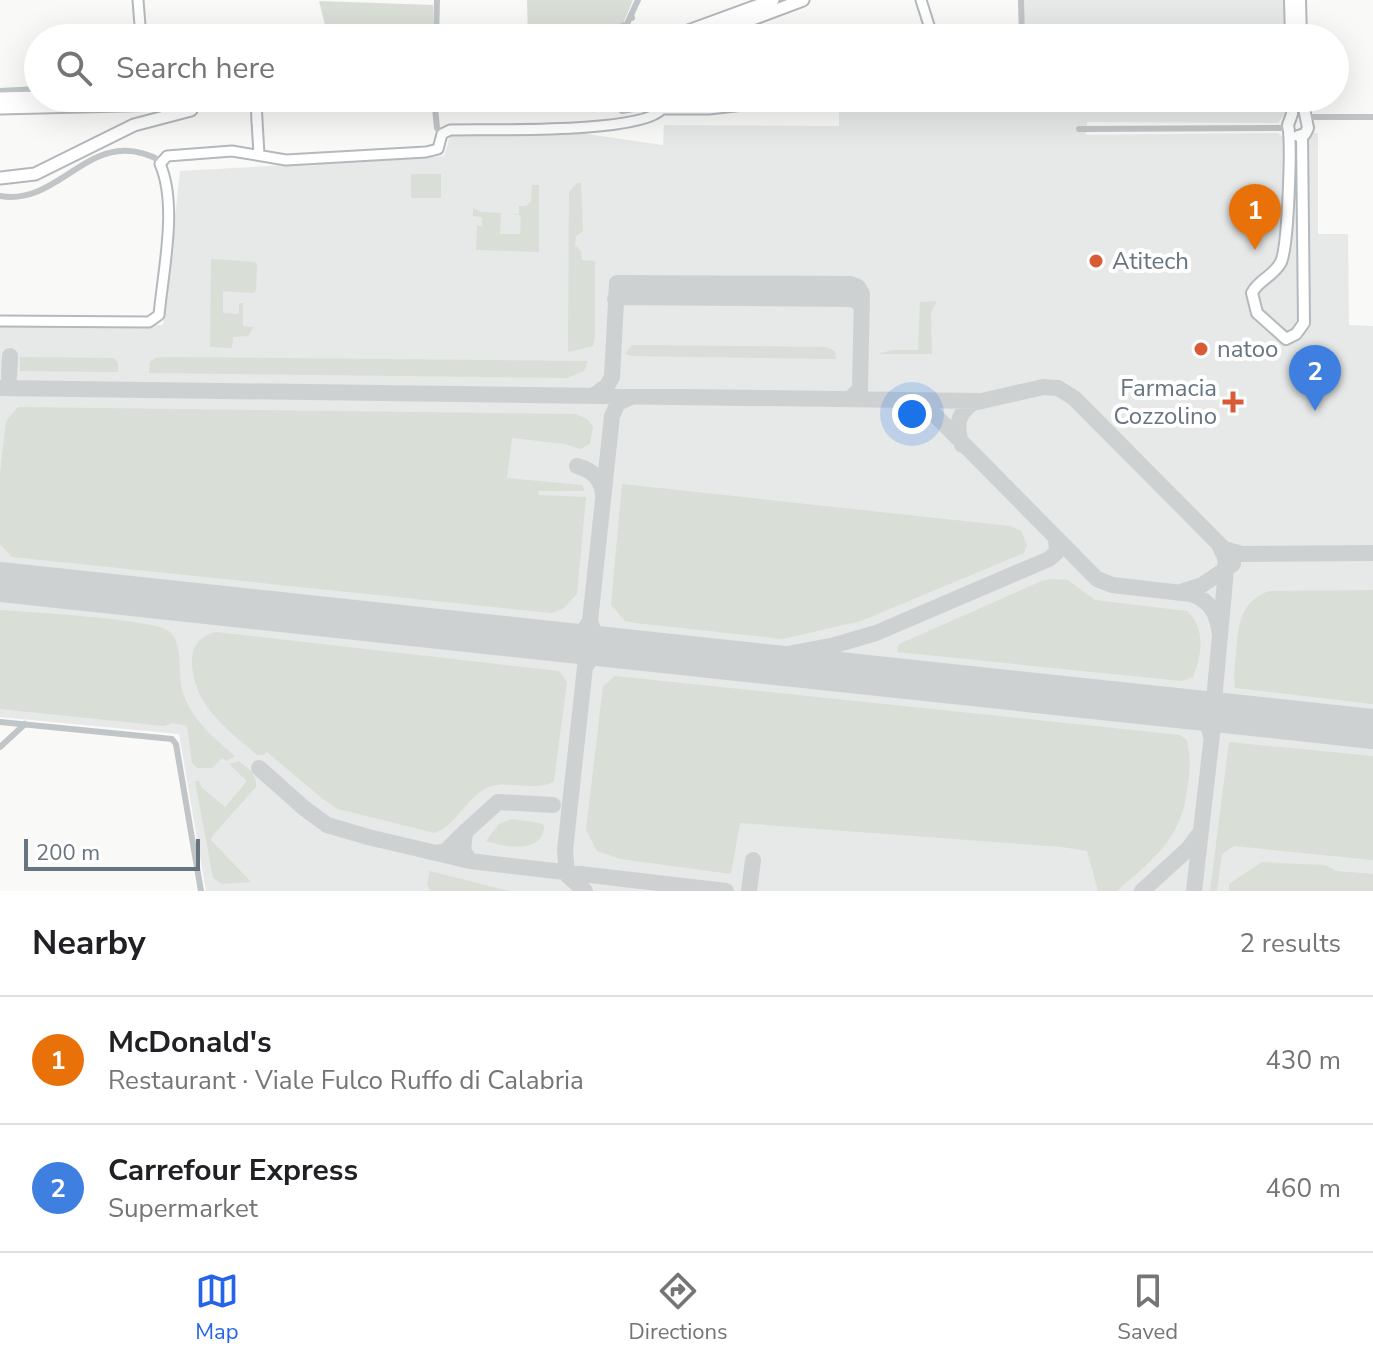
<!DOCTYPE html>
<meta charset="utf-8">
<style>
body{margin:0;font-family:"Nunito Sans",sans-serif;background:#f6f6f6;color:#202124}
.scale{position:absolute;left:24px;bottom:20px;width:176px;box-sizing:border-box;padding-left:8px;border:4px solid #667580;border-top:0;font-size:22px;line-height:28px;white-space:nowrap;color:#667580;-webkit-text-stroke:6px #fff;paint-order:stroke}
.you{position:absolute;left:912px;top:414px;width:28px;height:28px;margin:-20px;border:6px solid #fff;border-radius:50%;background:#1a73e8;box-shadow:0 0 0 12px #1a73e833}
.badge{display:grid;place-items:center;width:52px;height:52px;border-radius:50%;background:#2563eb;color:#fff;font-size:26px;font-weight:700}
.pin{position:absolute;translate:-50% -66px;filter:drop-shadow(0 2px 4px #0008)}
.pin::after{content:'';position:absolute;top:42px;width:28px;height:24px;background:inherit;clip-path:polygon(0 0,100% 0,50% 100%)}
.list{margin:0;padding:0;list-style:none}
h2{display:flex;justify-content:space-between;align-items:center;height:104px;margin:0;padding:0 32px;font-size:34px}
h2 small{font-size:26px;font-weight:400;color:#757577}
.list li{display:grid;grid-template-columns:52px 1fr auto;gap:24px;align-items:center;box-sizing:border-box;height:128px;padding:0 32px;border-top:2px solid #e0e0e0}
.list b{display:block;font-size:30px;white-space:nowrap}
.list p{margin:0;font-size:26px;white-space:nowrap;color:#757577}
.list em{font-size:26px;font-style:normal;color:#757577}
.icon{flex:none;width:44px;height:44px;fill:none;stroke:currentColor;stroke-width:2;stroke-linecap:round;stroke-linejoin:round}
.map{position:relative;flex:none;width:1373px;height:891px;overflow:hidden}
.search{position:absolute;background:#fff;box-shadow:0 8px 32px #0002;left:24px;right:24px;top:24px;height:88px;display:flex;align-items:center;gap:20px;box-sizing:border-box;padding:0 28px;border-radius:44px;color:#757577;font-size:30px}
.sheet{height:360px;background:#fff}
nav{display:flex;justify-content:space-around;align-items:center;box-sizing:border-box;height:112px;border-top:2px solid #e0e0e0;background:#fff;font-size:22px;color:#757577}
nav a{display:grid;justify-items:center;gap:4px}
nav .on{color:#2563eb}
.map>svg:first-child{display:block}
.built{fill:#e7e8e8}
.green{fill:#d9ded6}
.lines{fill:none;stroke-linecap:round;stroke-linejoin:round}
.taxiway{stroke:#ced1d2;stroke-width:16}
.runway{stroke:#ced1d2;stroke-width:40}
.secondary-casing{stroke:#b3b9bd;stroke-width:13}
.primary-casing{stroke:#b4b9bd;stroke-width:14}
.highway-casing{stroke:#b4b8bb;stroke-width:15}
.street{stroke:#c0c5c8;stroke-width:6}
.secondary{stroke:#fff;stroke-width:9}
.primary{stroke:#fff;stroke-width:10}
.highway{stroke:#fff;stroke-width:11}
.secondary-bridge-casing{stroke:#b3b9bd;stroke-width:13;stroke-linecap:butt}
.secondary-bridge{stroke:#fff;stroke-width:9}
.poi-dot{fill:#da5a36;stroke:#fff;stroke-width:3}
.labels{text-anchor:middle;stroke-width:8;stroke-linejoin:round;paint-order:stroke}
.poi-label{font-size:24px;fill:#667580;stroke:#fff;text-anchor:start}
</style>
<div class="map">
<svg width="1373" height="891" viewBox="0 0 1373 891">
<rect width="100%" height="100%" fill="#f9f9f7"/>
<path class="built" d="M1023,0H1284L1285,38H1024Z
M839,98H1287V111L1278,123L1087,122L1086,135L1278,133L1287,141L1296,143L1304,141L1311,133H1318V234H1348L1349,325L1373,326V891H206L179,734L0,717V325H163L180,171L444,156L451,133H580L663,145L664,125L839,126Z"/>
<path class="green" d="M527,0H633L617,38H528Z
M319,1L433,5V38H339L334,26L325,25Z
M411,174H441V198H411Z
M577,183H581L583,231L576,236L575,245L581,251L582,260L595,261V337L593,346L568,352L569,192Z
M532,185H539V252L476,250L477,226H482V217L473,216V208L481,212L501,213L500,234H520L521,215L511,214H519V206H526L531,202Z
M211,259L255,262L257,265L256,290L254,293L223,291V313L239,314V303H243V326L254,327L248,336L233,337L232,348L210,347Z
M937,301L931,312L932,354H878L892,350H918L920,302Z
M632,345L826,347L835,351L836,359L633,356L625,354Z
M20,357L114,358L118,363V372L20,371Z
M165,357L588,361L584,371L567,378L149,373L150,362L155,358Z
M18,407L576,414L587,419L593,427L590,444L580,449L565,444L512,438L507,478L582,485L585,491H538L539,495L586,497L577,594L563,609L551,613L12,557L0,544V473L6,421Z
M622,484L1010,526L1021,531L1027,545L1024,553L861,621L782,639L636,623L625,621L611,605Z
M1054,579L1068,580L1095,600L1187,611C1206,629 1202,655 1193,677L1181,681L897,652L899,644L1044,580Z
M1373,590V704L1235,688C1233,677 1235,666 1236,655C1238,627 1239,602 1269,591Z
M0,610C26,612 157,619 170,632C185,647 176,677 184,696C194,722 215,739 235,756L226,761L222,758L212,768H197L192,763L187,726L173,723L164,726L0,709Z
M216,632L559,671L567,682L554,781C536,792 513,781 492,786C468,793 458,824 435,833L338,809L323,799L267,752L264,755H257C225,727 191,704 192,658C193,643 203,635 216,632Z
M615,676L1180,735L1187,740C1191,758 1190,772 1187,790C1181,840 1152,860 1117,891H1098L1087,851L1062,847L740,823L731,874L620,859L597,851L586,830L603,686Z
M1229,742L1373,756V860L1234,846L1222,854L1217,891H1210Z
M239,761C249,769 257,774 256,787L213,835L211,840L251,882L222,884L213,878L195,781H199L201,787L225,807L247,781L229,764Z
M511,819L540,823L544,825C544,855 504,847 486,841L499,824Z
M1262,862L1325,865L1337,871L1373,874V891H1229V884Z
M430,871L509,891H430L427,884Z"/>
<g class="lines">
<path class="taxiway" d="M615,299L621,297L852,299L858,302L862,309
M9,377L10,356
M0,388L981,401
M593,396L607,386L612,377L617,283L850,284L858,287L862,294L860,389L850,399
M917,401L928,408L1097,579L1112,585L1191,594C1211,601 1217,613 1220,634
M962,445C956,428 956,414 973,403L1043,387L1058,388L1074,398L1224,549L1242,554L1373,553
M577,466C592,470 602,479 603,495
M1219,545L1225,557L1226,570L1214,700L1223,711L1237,714
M1180,592L1202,585L1233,564
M565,643L581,635L590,621
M612,648L595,635L590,621L612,416L618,403L631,397
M745,662L835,645L876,633L1049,559L1057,552L1056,538
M1173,708C1194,711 1208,714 1211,737
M259,768L304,808L327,825L368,837L470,861L726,891
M465,832L498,802L553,805
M435,853L446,851L465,832L463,850L470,861
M585,891L567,875L565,850L585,667L595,652L612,648
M749,891L753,860
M1142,891L1188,849L1199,834
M1194,891L1213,726L1221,716L1237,714"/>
<path class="runway" d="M0,582L1373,729"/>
<g class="secondary-casing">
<path id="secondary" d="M138,0L141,38
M921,0L933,38
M257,121L259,154
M0,321L149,322L159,315C163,271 178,205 160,164L167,156L232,151L286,160L426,152L438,149L442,134L450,130C487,129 642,134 662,109H709L804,98"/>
</g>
<g class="primary-casing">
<path id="primary" d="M1290,0L1291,38
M1300,0L1301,38
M1292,98V114L1288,125C1292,142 1288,247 1281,262C1274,276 1257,281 1252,293L1257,313L1286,339L1296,334L1304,323L1302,135
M1298,136L1305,134L1308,128L1302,98"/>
</g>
<g class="highway-casing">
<path id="highway" d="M669,38L773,0
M702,38L803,0
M0,98L38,97
M0,108L414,98
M0,178L35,174L134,125L191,110"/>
</g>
<path class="street" d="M1021,0L1022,38
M632,18L631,15L638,0
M436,38L437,0
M595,38L627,24L631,15
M0,91L38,89
M434,98L437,128L442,134
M658,98L660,112
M622,111L634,109L642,99L650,98
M1304,117H1373
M1079,129L1288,128
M0,196C62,207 91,122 161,161
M0,722L172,739L176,744L201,891
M0,747L25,724"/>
<use href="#secondary" class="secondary"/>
<use href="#primary" class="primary"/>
<use href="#highway" class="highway"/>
<g class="secondary-bridge-casing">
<path id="secondary-bridge" d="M256,98L257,121"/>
</g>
<use href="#secondary-bridge" class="secondary-bridge"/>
</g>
<g class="poi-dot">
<circle cx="1096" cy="261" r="8"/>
<circle cx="1201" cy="349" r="8"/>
<path d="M1229 390h8v8h8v8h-8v8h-8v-8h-8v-8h8z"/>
</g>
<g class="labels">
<g class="poi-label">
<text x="1112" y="269">Atitech</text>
<text x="1217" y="357">natoo</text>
<text x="1217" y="396" text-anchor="end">Farmacia<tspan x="1217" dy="28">Cozzolino</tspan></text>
</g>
</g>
</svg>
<div class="scale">200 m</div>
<div class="you"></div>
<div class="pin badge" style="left:1255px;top:250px;background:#e8710a">1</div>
<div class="pin badge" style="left:1315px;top:411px;background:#3f7fe0">2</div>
<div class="search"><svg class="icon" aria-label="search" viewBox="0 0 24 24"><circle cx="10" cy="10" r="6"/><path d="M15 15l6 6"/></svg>Search here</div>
</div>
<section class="sheet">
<h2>Nearby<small>2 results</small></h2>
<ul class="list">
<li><span class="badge" style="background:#e8710a">1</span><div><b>McDonald's</b><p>Restaurant · Viale Fulco Ruffo di Calabria</p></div><em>430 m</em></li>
<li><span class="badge" style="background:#3f7fe0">2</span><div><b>Carrefour Express</b><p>Supermarket</p></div><em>460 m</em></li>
</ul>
</section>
<nav>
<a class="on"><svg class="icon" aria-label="map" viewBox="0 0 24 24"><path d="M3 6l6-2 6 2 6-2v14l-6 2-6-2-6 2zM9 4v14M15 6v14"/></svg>Map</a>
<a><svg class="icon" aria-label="directions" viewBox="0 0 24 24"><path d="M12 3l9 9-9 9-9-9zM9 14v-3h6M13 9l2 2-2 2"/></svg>Directions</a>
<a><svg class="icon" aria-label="saved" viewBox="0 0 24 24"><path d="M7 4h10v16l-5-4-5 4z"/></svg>Saved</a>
</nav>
